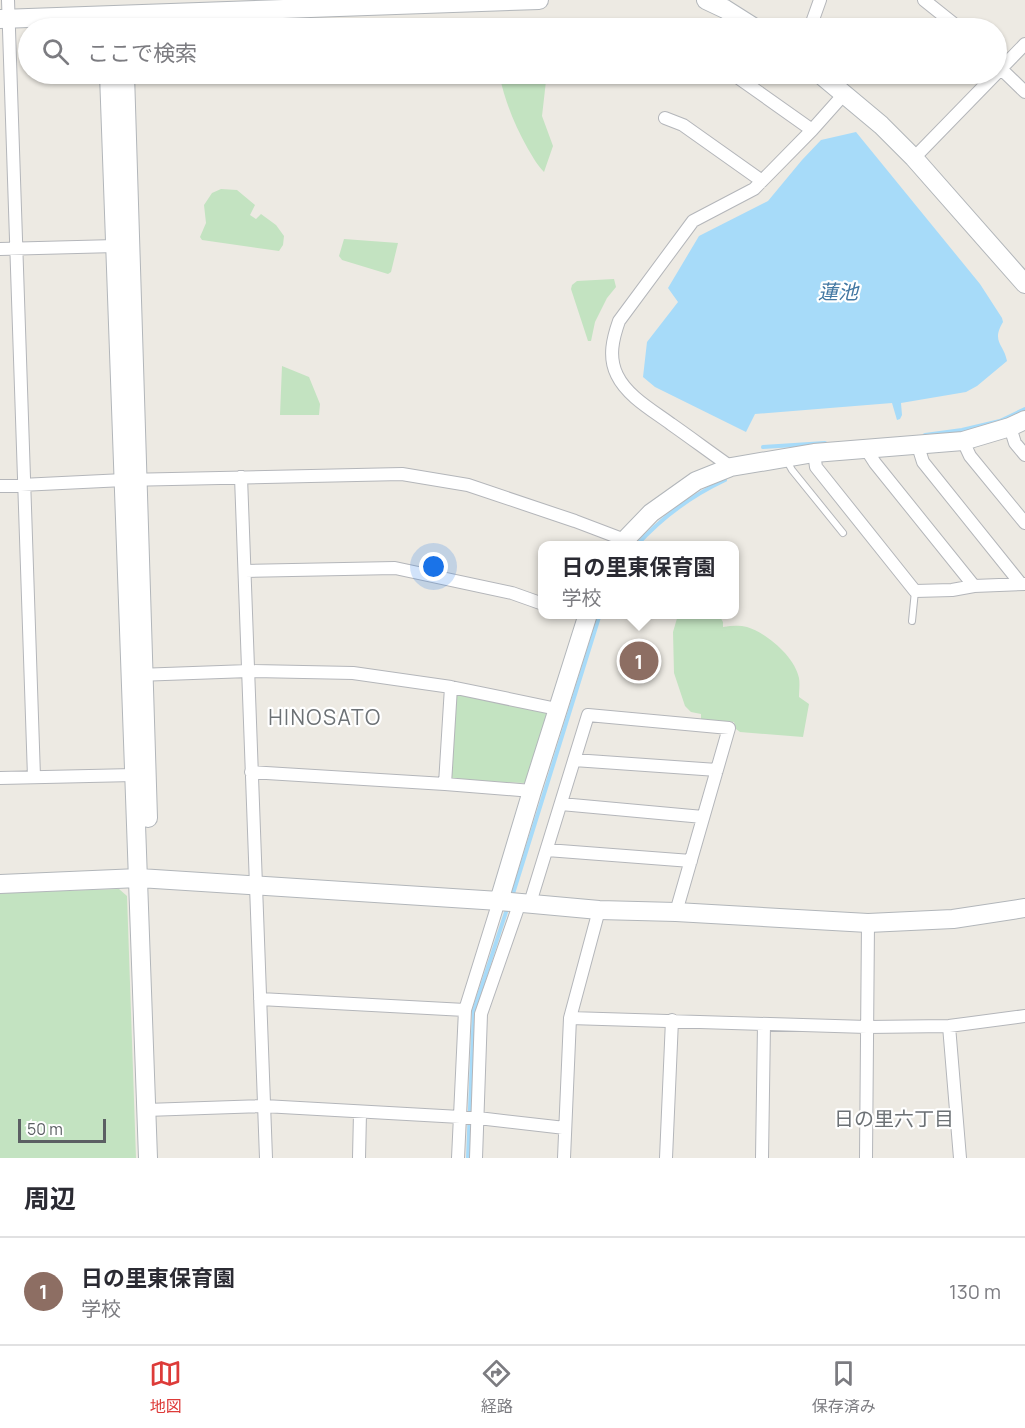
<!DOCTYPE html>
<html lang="ja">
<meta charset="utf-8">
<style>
body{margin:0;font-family:Manrope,"Noto Sans JP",sans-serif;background:#f2f2f3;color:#2b2b33}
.scale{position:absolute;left:18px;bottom:15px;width:88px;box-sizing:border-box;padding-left:6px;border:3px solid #5b5f63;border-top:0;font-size:16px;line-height:21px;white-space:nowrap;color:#5b5f63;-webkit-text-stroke:4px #fff;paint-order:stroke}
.you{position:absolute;left:434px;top:567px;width:21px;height:21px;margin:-15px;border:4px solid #fff;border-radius:50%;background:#1a73e8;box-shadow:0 0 0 9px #1a73e833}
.badge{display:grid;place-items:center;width:39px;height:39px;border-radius:50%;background:#dd3b39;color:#fff;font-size:20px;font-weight:700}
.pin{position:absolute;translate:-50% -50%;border:3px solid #fff;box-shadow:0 2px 6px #0006}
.popup{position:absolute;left:538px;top:541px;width:201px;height:78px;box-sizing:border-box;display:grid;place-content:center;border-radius:12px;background:#fff;filter:drop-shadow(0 2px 4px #0005);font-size:20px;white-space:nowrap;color:#7c7c81}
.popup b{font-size:22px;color:#2b2b33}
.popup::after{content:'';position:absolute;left:50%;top:100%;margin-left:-12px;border:12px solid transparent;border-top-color:#fff}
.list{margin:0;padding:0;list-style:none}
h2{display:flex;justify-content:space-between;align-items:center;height:78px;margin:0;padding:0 24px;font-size:26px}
h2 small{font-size:20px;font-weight:400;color:#7c7c81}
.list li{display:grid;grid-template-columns:39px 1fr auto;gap:18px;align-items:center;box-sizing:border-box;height:108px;padding:0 24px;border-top:2px solid #e1e1e2}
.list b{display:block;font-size:22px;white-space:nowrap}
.list p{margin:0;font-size:20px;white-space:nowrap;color:#7c7c81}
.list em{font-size:20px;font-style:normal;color:#7c7c81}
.icon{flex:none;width:33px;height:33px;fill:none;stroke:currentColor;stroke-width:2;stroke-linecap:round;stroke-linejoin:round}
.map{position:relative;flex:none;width:1025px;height:1158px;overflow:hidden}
.search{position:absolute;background:#fff;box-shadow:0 2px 4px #0004;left:18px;right:18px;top:18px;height:66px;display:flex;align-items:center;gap:15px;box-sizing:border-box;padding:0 21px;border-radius:33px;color:#7c7c81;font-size:22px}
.sheet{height:186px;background:#fff}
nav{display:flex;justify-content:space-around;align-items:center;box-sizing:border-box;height:84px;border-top:2px solid #e1e1e2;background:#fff;font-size:16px;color:#7c7c81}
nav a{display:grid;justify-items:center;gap:3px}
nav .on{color:#dd3b39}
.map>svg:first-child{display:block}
.green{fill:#c3e3c1}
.water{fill:#a7dbf9}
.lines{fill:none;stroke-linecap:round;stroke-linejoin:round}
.stream{stroke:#a7dbf9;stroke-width:4}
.lane-casing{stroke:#b4b6ba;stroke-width:8}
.street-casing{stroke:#b4b6ba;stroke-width:14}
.secondary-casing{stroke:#b2b6ba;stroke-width:20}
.lane{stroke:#fff;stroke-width:6}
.street{stroke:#fff;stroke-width:12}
.secondary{stroke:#fff;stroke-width:18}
.labels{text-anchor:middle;stroke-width:4.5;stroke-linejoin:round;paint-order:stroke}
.water-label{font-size:20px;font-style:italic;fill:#4277a2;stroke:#fff}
.neighbourhood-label{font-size:20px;fill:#6c7175;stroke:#fff}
.quarter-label{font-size:21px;letter-spacing:1.5px;fill:#6c7175;stroke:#fff}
</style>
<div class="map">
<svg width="1025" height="1158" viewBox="0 0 1025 1158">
<rect width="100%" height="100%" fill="#edeae3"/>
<path class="green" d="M499,74H541L546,81L542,116L553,146L544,172C537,165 533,157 528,149C514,124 505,101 499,74Z
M221,189L237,190L255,205L250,215L256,219L261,214L276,225L284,236L283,245L279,251L202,240L200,237L206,223L204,205L212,193Z
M344,239L398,243L391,272L388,274L342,260L339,256Z
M614,279L616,287L607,298L595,322L591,341H588L571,289L572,285L577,281Z
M282,366L309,377L320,404L319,415H280Z
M678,615H719L723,622V627C731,626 739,625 747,627C767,633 795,657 799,678C800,684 799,691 799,697L809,704L803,737L740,732L736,729L734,722L701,720V714L691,712L685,706L674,673L673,632Z
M458,694L545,710L549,715L525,783L454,780L449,777L454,699Z
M119,889L127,896L136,1158H0V893Z"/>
<path class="water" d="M856,132L980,284L1002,318L1003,322C991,342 1004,344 1007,361L977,386L966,392L901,403L902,415L900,419L897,420L892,403L755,414L746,432L655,387L643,377L647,342L678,302L668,288L699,236L768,201L802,160L821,140Z"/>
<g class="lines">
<path class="stream" d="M925,435L962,430L1000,421L1025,409
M763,447L825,443
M636,546C661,518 691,496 725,480
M512,897L600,614
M468,1158L474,1010L508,906"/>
<g class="lane-casing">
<path id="lane" d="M787,461L792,470L843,533
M912,621L915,591"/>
</g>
<g class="street-casing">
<path id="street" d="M8,0L34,777
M924,0L959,28
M810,28L820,0
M996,64L1025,92
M733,74L812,130
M665,118L683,125L762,181
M914,158L1025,44
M0,249L116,246
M1010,427L1015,443L1025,455
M963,441L970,456L1025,523
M918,446L923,462L1021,584
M866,449L875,463L974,586
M814,453L816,467L915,591L952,590L974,586L1025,584
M731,467C711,453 691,438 671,424C652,410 627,396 617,375C608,357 613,338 619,321L693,221L754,189L812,130L845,93
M241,477L266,1158
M0,486L124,480L402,474L468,485L575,521L625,540
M245,571L395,568L512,593L543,604
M137,675L249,671L353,673L451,687L557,709
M574,760L717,770
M251,772L445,784L532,791
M0,778L134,775
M445,784L451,687
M561,804L703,817
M547,850L691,861
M530,903L588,715L729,728L676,912
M260,999L465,1010
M570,1018L867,1027L949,1026L1025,1016
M949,1026L960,1158
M146,1110L264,1106L478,1118L565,1128
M359,1158L360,1113
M458,1158L465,1010L499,901
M476,1158L481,1014L520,902
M564,1158L570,1018L599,910
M666,1158L672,1020
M762,1158L764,1024
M866,1158L868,923"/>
</g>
<g class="secondary-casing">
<path id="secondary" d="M706,0L725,9L755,28
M0,19L539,0
M109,74L148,1158
M125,74L148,818
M820,74L881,125L914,158L1025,284
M621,546L625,540L651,513L696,481L731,467L814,453L963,441L1010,427L1025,420
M0,884L139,878L499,901L599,910L676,912L868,923L953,919L1025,908
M499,901L532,791L588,614"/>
</g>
<use href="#lane" class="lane"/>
<use href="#street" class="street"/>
<use href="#secondary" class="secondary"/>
</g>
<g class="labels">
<g class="water-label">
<text x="838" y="299">蓮池</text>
</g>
<g class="neighbourhood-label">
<text x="894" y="1126">日の里六丁目</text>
</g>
<g class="quarter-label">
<text x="325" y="725">HINOSATO</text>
</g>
</g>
</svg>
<div class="scale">50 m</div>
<div class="you"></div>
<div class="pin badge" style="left:639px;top:661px;background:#8d6e63">1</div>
<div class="popup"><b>日の里東保育園</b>学校</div>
<div class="search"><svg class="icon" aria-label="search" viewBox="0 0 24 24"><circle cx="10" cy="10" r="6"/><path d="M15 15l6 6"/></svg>ここで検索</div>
</div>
<section class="sheet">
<h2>周辺<small></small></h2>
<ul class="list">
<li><span class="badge" style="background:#8d6e63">1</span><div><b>日の里東保育園</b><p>学校</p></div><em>130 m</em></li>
</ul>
</section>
<nav>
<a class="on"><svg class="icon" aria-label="map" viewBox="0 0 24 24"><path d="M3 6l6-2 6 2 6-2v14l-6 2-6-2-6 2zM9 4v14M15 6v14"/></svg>地図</a>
<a><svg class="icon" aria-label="directions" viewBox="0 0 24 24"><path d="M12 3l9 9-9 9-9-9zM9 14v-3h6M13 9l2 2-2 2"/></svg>経路</a>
<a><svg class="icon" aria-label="saved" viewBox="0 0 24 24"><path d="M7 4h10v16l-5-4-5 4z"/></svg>保存済み</a>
</nav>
